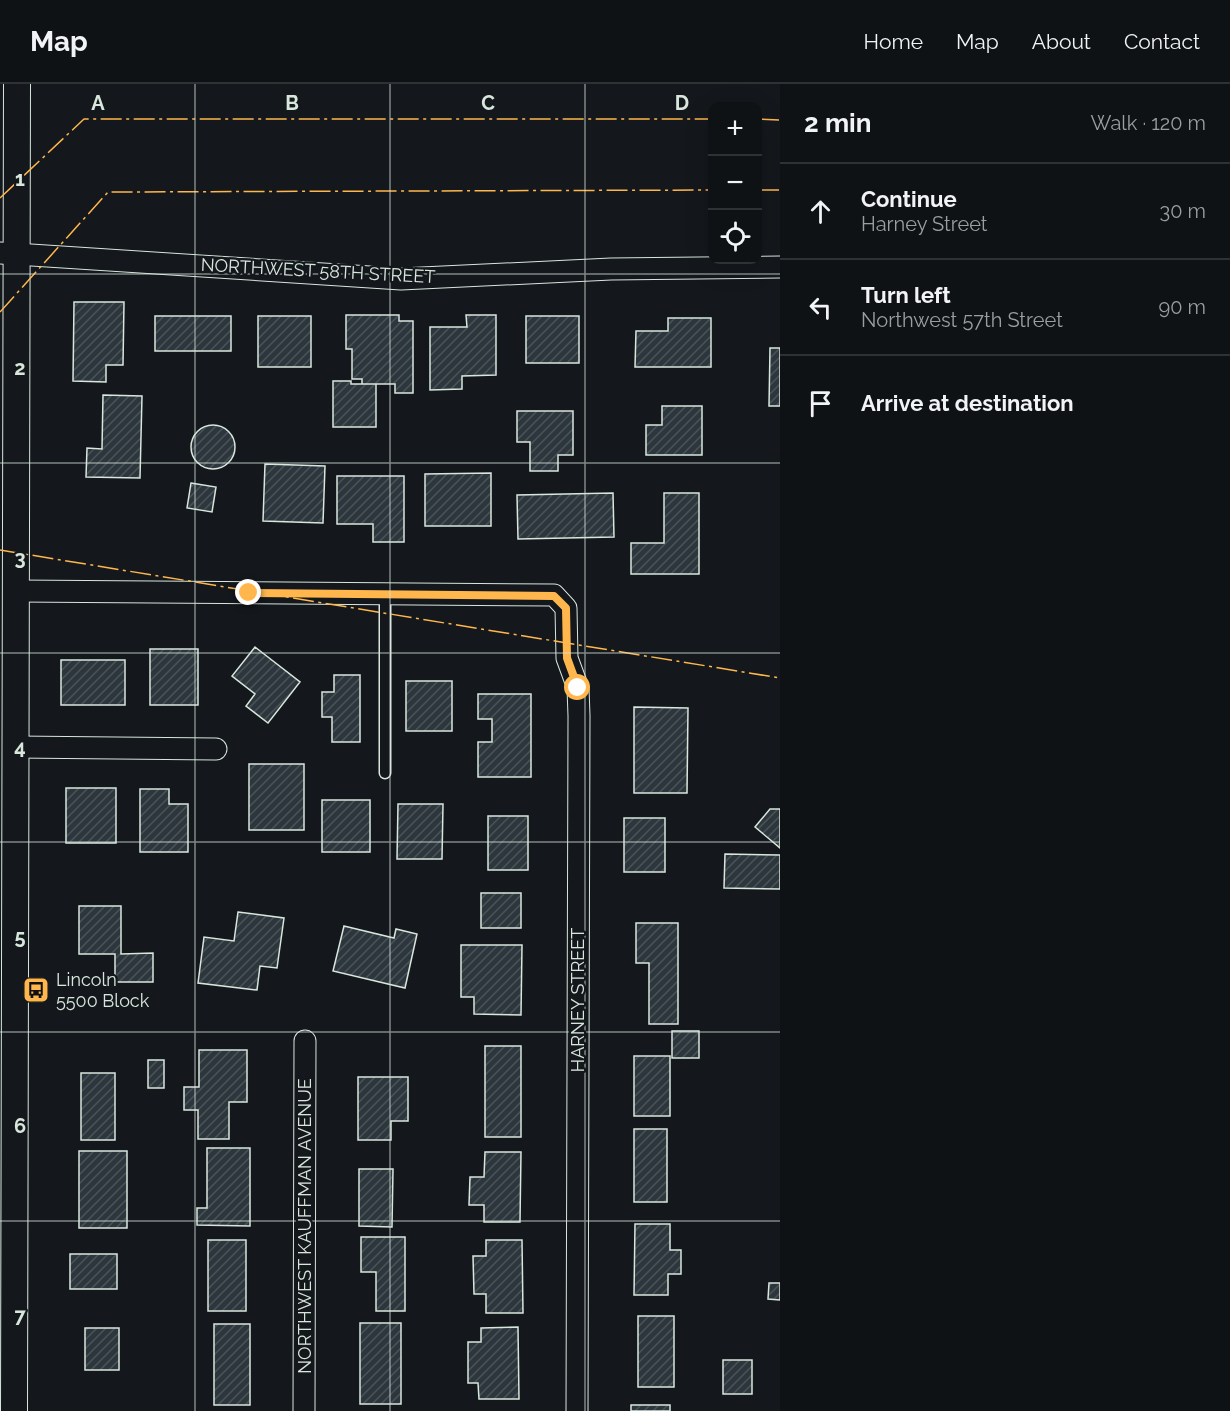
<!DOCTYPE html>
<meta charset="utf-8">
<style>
body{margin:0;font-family:Raleway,sans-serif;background:#181b1e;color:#f1f3f6}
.controls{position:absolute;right:18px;top:18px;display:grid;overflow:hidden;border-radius:12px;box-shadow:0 6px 24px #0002}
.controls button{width:54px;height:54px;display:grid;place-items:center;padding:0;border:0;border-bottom:2px solid #2f3234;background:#0f1215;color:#f1f3f6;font:30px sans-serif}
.stop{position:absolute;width:18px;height:18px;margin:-14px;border:4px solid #ffb74d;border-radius:50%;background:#fff}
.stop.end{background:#ffb74d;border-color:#fff;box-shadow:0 2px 6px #0008}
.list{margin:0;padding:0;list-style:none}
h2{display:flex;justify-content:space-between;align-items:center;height:78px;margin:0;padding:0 24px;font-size:26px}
h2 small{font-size:20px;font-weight:400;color:#9b9ea0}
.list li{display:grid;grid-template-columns:39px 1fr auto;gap:18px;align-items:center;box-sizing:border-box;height:96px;padding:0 24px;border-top:2px solid #2f3234}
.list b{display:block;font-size:22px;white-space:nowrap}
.list p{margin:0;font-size:20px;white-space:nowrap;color:#9b9ea0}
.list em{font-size:20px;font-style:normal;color:#9b9ea0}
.icon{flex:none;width:33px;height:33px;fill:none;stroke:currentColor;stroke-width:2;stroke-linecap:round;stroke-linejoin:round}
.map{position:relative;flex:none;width:780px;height:1327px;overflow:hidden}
header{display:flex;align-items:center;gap:36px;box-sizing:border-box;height:84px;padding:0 30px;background:#0f1215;border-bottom:2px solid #2f3234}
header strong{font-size:28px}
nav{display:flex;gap:33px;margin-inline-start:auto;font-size:21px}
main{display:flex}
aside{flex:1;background:#0f1215}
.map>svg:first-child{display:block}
.building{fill:url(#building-hatch);stroke:#d8e6dc;stroke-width:1.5}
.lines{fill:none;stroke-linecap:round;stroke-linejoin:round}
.service-casing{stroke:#d8e6dc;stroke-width:13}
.minor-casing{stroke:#d8e6dc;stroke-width:23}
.tertiary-casing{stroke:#d8e6dc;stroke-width:28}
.service{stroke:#14181c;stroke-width:10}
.minor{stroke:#14181c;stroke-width:21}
.tertiary{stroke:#14181c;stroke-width:26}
.power{stroke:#ffb74d;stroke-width:1.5;stroke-dasharray:21 4.5 3 4.5;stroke-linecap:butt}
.route{stroke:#ffb74d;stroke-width:8}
.grid{fill:none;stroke:#d8e6dc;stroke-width:1.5;stroke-opacity:0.55}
.labels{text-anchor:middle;stroke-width:4.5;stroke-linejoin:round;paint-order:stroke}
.street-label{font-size:18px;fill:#d8e6dc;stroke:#14181c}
.poi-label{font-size:18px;fill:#d8e6dc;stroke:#14181c;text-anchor:start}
.grid-label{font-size:20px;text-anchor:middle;font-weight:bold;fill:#d8e6dc;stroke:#14181c;stroke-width:4.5;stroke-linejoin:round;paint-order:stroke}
</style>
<header>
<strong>Map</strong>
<nav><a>Home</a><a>Map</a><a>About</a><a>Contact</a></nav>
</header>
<main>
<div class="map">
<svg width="780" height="1327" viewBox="0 0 780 1327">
<defs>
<pattern id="building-hatch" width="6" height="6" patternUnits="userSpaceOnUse" patternTransform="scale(1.5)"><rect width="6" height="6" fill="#2c363c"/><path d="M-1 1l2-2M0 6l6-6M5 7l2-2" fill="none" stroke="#4a5358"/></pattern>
</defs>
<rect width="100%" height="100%" fill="#14181c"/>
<path class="building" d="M74,218H124L123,281H106V298L73,297Z
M346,231H399V237H413V309H395V300H362V295H352V265H346Z
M466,231H496V291L462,292V305L430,306V243H467Z
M155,232H231V267H155Z
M258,232H311V283H258Z
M526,232H579V279H526Z
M668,234H711V283H635L636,247H668Z
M770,264H780V322H769Z
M333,297H351V300H376V343H333Z
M103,311L142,312L140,394L86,393L87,364L102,365Z
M662,322H702V371H646V341H662Z
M517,327H573V371H558V387H530V358H517Z
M191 363a22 22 0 1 1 44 0a22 22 0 1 1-44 0Z
M265,380L325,382L323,439L263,437Z
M491,389V442H425V390Z
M337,392H404V458H373V440H337Z
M191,399L216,403L212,428L187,424Z
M613,409L614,453L518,455L517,411Z
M664,409H699V490H631V459H664Z
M255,563L300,598L268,639L246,622L255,610L232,592Z
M150,565H198V621H150Z
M61,576H125V621H61Z
M334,591H360V658H332V633H322V608H334Z
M406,597H452V647H406Z
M478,610H531V693H478V658H492V635H478Z
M634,623L688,624L687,709H634Z
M249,680H304V746H249Z
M66,704H116V759H66Z
M140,705H169V720H188V768H140Z
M322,716H370V768H322Z
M398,720H443L442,775H397Z
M770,725H780V764L755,743Z
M488,732H528V786H488Z
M624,734H665V788H624Z
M725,770L780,771V805L724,804Z
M481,809H521V844H481Z
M79,822H121V870L153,869V898H115V870H79Z
M238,828L284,834L277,884L260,882L257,906L198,899L204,853L234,857Z
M636,839H678V940H649V879H636Z
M344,842L394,854L396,845L417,850L405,904L333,887Z
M461,861H522L521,931L474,930V913H461Z
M672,947H699V974H672Z
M485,962H521V1053H485Z
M199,966H247V1018H229V1055H198V1026H184V1003H199Z
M634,972H670V1032H634Z
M148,976H164V1004H148Z
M81,989H115V1056H81Z
M358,993H408V1037H391V1056H358Z
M634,1045H667V1118H634Z
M207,1064H250V1142L197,1141V1124H207Z
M79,1067H127V1144H79Z
M485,1068H521L520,1138H484V1121H469L470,1093H484Z
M359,1085H393L392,1143L359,1142Z
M635,1140H670V1166H681V1190H668V1211H634Z
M361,1153H405V1227H376V1188H361Z
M208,1156H246V1227H208Z
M486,1156H522L523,1229H486V1210H474L473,1172H486Z
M70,1170H117V1205H70Z
M769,1199H780V1216L768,1215Z
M638,1232H674V1303H638Z
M360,1239H401V1320H360Z
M214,1240H250V1321H214Z
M518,1243L519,1315H479L478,1299H468V1258H481V1244Z
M85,1244H119V1286H85Z
M723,1276H752V1310H723Z
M631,1321H670V1327H631Z"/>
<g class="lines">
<g class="service-casing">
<path id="service" d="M385,510V689"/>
</g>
<g class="minor-casing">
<path id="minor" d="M0,169L401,195L611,185L780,183
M17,507L554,511L566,524L567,574L578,604L579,632L577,1327
M16,663L216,665
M304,1327L305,957"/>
</g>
<g class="tertiary-casing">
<path id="tertiary" d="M14,1327L17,0"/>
</g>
<use href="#service" class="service"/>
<use href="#minor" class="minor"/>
<use href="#tertiary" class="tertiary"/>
<path class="power" d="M758,35L780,36
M758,106H780
M0,114L84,35H712
M0,228L108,108L712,106
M0,466L780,594"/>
</g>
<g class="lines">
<path class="route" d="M249,509L554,512L566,524L567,574L578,604"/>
</g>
<path class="grid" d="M195,0V1327M390,0V1327M585,0V1327M0,190H780M0,379H780M0,569H780M0,758H780M0,948H780M0,1137H780"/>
<defs>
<g id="bus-square" transform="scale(1.35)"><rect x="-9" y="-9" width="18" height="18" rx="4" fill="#ffb74d" stroke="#14181c"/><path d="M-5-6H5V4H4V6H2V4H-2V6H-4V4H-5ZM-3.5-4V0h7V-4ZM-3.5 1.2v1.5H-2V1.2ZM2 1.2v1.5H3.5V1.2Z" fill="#111"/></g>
</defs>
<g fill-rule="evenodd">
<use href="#bus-square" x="36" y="906"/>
</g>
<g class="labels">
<g class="street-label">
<text transform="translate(318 187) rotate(3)" y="6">NORTHWEST 58TH STREET</text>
<text transform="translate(578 916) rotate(-90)" y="6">HARNEY STREET</text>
<text transform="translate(305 1142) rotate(-90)" y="6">NORTHWEST KAUFFMAN AVENUE</text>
</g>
<g class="poi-label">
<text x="56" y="902">Lincoln<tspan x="56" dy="21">5500 Block</tspan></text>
</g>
</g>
<g class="grid-label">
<text x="98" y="26">A</text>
<text x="292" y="26">B</text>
<text x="488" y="26">C</text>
<text x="682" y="26">D</text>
<text x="20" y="102">1</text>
<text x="20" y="291">2</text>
<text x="20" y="481">3</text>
<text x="20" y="670">4</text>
<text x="20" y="860">5</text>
<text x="20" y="1049">6</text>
<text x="20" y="1239">7</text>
</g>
</svg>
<div class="controls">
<button>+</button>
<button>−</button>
<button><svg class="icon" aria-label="locate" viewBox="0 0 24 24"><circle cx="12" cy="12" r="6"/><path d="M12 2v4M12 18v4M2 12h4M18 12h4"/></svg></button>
</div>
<div class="stop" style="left:578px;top:604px"></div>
<div class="stop end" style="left:249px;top:509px"></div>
</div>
<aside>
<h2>2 min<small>Walk · 120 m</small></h2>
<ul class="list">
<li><svg class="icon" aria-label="ahead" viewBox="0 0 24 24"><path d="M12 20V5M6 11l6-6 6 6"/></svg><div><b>Continue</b><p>Harney Street</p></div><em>30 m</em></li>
<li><svg class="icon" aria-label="left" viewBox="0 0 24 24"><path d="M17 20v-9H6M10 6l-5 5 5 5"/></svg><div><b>Turn left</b><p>Northwest 57th Street</p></div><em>90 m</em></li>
<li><svg class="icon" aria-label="arrive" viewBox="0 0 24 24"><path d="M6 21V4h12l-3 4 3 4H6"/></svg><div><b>Arrive at destination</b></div></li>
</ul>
</aside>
</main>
